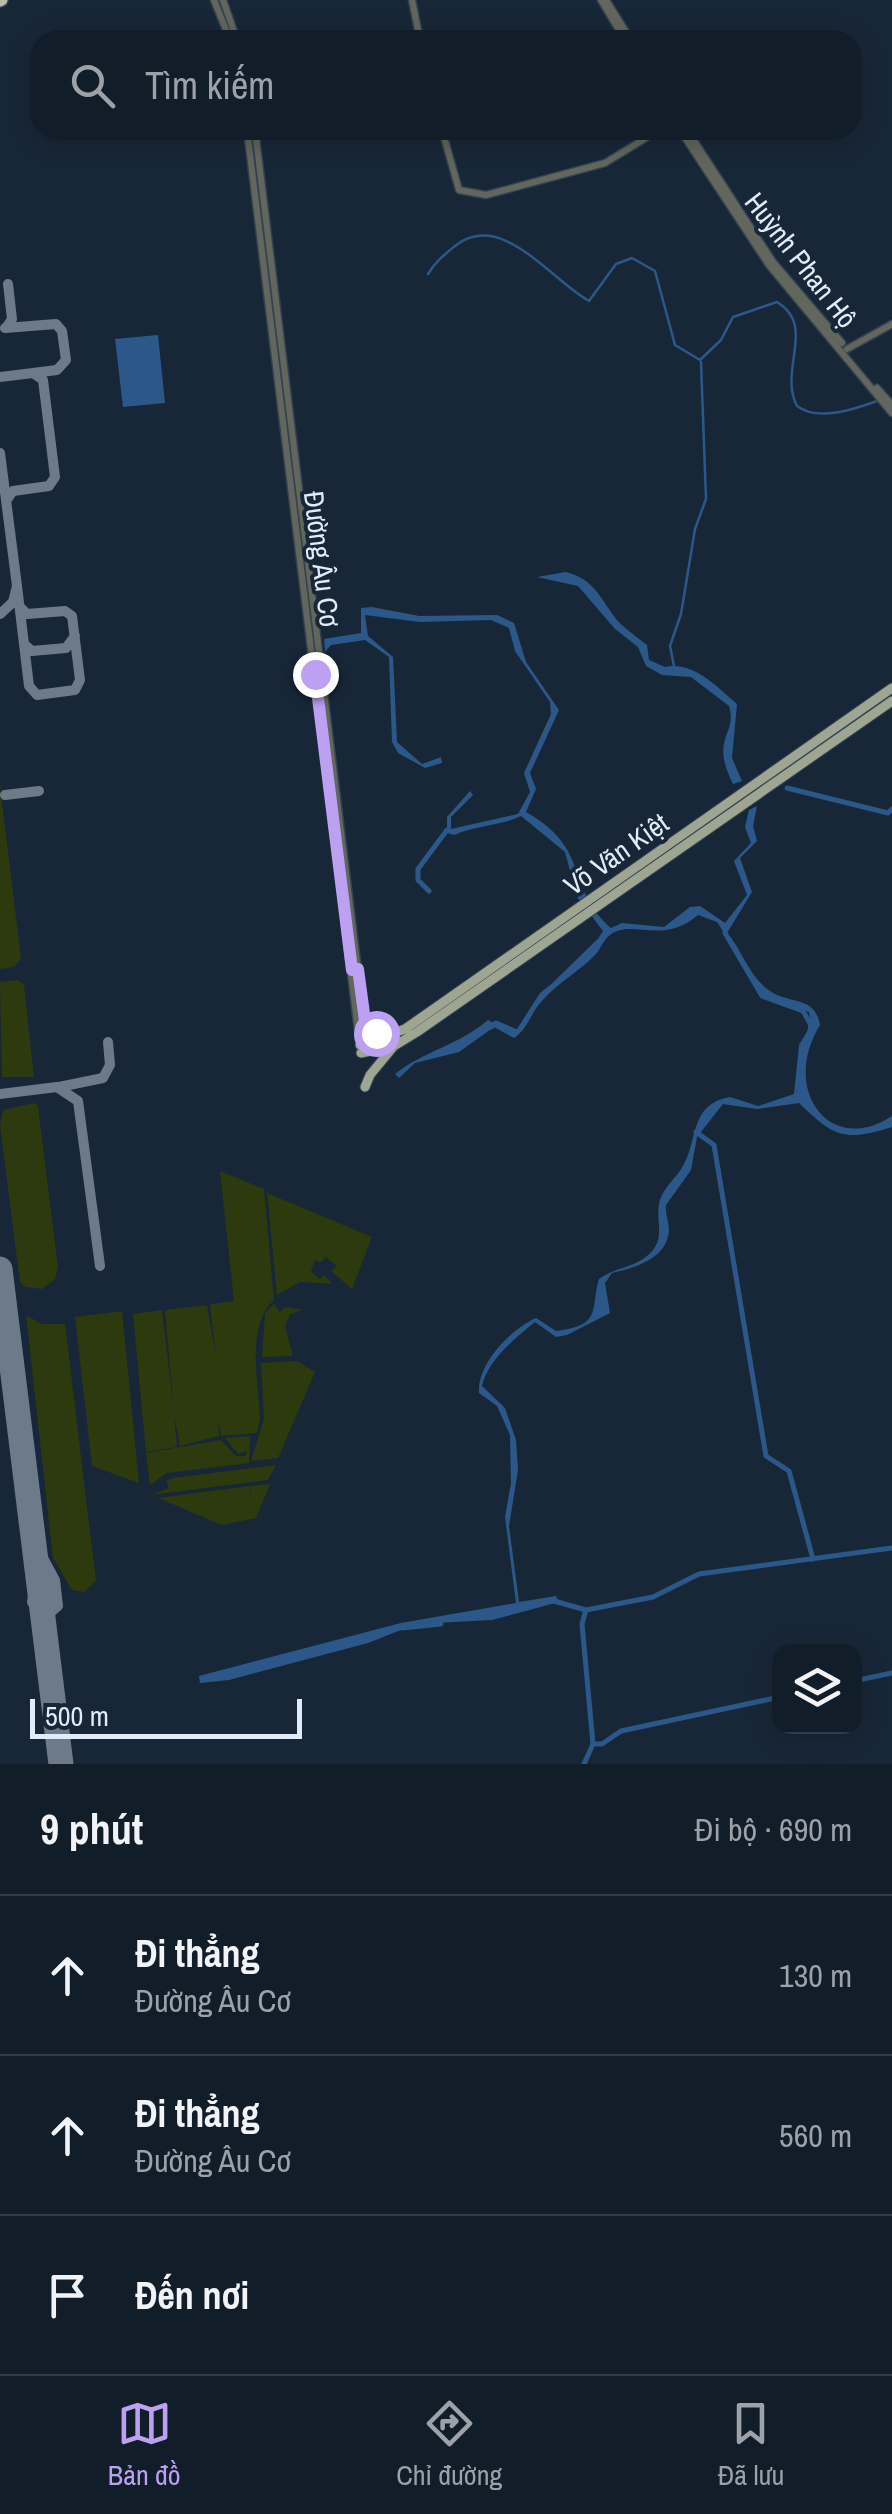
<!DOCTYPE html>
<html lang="vi">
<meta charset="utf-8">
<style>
body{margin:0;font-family:"Archivo Narrow",sans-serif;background:#1f2a36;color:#f1f3f6}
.controls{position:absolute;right:30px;bottom:30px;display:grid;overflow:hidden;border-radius:20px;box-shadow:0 5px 25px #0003}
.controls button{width:90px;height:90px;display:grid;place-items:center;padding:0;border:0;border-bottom:2px solid #313b47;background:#121d2a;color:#f1f3f6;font:50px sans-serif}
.scale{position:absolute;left:30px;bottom:25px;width:272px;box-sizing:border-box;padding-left:10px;border:5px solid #e2ecf8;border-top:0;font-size:28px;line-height:35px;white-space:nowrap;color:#e2ecf8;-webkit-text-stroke:8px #182738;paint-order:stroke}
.stop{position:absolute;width:30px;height:30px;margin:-22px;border:8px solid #bca0f2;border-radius:50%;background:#fff}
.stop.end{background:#bca0f2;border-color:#fff;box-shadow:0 2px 10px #0008}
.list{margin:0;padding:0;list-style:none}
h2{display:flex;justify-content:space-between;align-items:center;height:130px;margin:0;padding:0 40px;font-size:42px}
h2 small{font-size:32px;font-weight:400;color:#9ca2a8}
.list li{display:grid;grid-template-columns:65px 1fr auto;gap:30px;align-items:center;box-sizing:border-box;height:160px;padding:0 40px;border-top:2px solid #313b47}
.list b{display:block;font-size:38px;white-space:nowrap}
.list p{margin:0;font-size:32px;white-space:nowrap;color:#9ca2a8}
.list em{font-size:32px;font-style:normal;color:#9ca2a8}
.icon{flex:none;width:55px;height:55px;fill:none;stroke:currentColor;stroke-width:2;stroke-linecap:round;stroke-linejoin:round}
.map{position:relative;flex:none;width:892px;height:1764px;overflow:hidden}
.search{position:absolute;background:#121d2a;box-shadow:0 5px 25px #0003;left:30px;right:30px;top:30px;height:110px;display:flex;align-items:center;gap:25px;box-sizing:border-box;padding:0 35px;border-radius:30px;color:#9ca2a8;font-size:38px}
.sheet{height:610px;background:#121d2a}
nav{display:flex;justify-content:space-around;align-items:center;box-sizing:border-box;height:140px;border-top:2px solid #313b47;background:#121d2a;font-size:28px;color:#9ca2a8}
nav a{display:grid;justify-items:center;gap:5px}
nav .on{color:#bca0f2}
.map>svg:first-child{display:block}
.green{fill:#2c3a0e}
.water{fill:#2b5889}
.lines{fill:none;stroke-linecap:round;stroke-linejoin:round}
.stream{stroke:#2b5889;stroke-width:2.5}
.canal{stroke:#2b5889;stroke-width:5}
.taxiway{stroke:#6d7a89;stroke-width:10}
.runway{stroke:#6d7a89;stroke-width:25}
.minor-casing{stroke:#344353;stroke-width:9}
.major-casing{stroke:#344353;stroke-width:11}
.highway-casing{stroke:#344353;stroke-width:14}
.minor{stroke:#62665c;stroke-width:6}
.major{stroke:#9ea691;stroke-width:9}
.highway{stroke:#b5c0a6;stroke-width:11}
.route{stroke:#bca0f2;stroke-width:12}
.labels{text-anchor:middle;stroke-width:8;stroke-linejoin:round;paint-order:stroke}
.street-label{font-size:28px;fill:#e2ecf8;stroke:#182738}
</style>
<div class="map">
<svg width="892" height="1764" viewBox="0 0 892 1764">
<rect width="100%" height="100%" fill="#182738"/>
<path class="green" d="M0,785L21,959L14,967L0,969Z
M18,980L24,985L34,1077H2L0,982Z
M34,1103L38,1106L58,1267L55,1279L42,1289L25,1287L20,1282L0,1125L3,1110Z
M220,1171L264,1189L274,1300C245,1326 259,1384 260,1420L257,1433L221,1436L218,1420L219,1436L180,1446L174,1414L177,1447L146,1452L133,1314L162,1310L174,1411L165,1310L207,1305L216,1357L210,1304L234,1301Z
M267,1193L372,1237L352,1289L331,1271L337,1266L326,1257L321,1262L315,1260L311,1271L319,1279L325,1275L332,1284L300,1282L277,1295Z
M274,1304L280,1312L285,1307L303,1310L290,1314L285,1327L293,1356L262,1357L265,1313Z
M122,1311L139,1483L92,1466L75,1317Z
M26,1315L41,1324H65L96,1581L84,1592L72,1590L53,1558Z
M261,1363L297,1361L315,1372L278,1458L251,1461L264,1419Z
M250,1436L249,1463L167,1473L150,1485L146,1453L221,1440L236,1456H246V1451L238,1454L225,1438Z
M276,1465L268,1480L151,1495L169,1488L166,1481L173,1478Z
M270,1484L256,1518L222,1525L158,1498L249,1486L252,1502L250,1486Z"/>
<path class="water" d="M158,335L165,403L123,407L115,339Z
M566,572C594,579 600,598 616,619C625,629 637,637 647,645L649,660L665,667C693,661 716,686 737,704L732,758L742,781L733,784C709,736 738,736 729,706L691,677L662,675L646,666L638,647L615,629L578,586L537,577Z
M372,607L419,616L497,615L514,623L526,662L559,710L530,773L536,789L526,812C592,849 564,887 611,928L622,923L664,927L690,907L700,906L725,923L747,895L734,861L751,843L745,827L749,810L757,806L753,826L757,841L740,858L752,892L727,933C743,951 749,977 770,991C790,1005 815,995 820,1025C780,1090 830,1157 892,1116V1127C844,1142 834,1137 799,1103L757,1109L723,1104L697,1137L691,1170L666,1205C665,1214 669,1222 669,1230C667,1260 633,1268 612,1273L605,1283L610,1313L567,1335L556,1337L535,1322C515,1338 487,1361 482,1386L505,1408L516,1440L518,1470L509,1526L519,1602L556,1596L559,1602L492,1620L416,1624L368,1643L229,1680L200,1683L199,1676L401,1623L516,1603L505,1517L511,1483L510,1435L497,1406L479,1393C477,1364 511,1329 536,1318L556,1331C603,1325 590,1310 599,1279C617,1266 638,1268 653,1250C664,1236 656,1220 659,1204C662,1188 677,1178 684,1164C698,1139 690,1104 730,1097L758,1106L794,1094L799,1045L811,1025L809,1012L766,999L717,922L698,915C663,946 631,918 610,935C604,939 601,948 596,954C580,971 557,983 542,1001C530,1013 529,1028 514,1038L494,1027L459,1052L415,1063L399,1078L395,1074C424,1051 459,1045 488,1020L508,1031L517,1029L540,993L587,956L603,931L577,897L565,852L521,816C500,826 477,825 454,835L447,832V817L470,791L473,795L451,817V829L518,814L530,792L524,773L551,714L550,702L515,651L509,628L491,620L420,622L365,615L368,636L393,657L397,742L422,764L441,757L442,763L425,768L398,753L392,742L389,657L365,640L331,645L325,652L324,639L361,633V608Z"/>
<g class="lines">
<path class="stream" d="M428,274C435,262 444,255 455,246C501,209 551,280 589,301L616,264L632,258L655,271L675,345L700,360L721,340L733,317L777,302C817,326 778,370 797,406C818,422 855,409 877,401
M674,666L670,646L681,614L695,529L706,499L701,362"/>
<path class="canal" d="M787,788L888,813L892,809
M429,891L418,880V869L447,830L452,832
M725,933L762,996L803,1011L811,1025L810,1031
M556,983L598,942
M491,1027L496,1023L517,1032
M696,1132L714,1145L766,1456L789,1471L813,1559
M554,1601L586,1610L653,1597L699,1574L892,1548
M402,1628L441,1624
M854,1681L892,1673
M593,1744H602L621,1731L780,1697
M584,1764L593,1744L582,1624L586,1610"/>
<path class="taxiway" d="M6,328L12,319L8,284
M0,377L57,370L66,360L62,331L56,324L5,328
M0,453L17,586L13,602L0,614
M6,501L13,491L49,486L55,477L43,380L33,373
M17,586L29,686L37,695L75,690L80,680L72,616L65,611L27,614L19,606
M24,644L32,651L66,648L75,636
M5,795L39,791
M59,1087L103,1078L110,1065L108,1042
M0,1094L57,1087L78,1101L100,1266
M33,1539L55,1580L58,1606L50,1613L38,1611L32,1602L37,1574"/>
<path class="runway" d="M0,1269L61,1764"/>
<g class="minor-casing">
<path id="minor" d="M214,0L230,40
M223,0L237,40
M412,0L420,40
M601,0L625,40
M606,0L631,40
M247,130L360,1047
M255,130L368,1052
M442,130L459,190L486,195L605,163L659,130
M680,130L769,265L892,413
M687,130L773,262L842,343
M847,349L892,324
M877,388L892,405"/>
</g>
<g class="major-casing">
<path id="major" d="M365,1021L377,1033L390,1036
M360,1045L405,1029L892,688
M361,1053L394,1046L417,1032L892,701
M365,1087L370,1075L394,1046"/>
</g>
<g class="highway-casing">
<path id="highway" d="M0,1L2,0"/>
</g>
<use href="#minor" class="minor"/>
<use href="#major" class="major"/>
<use href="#highway" class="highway"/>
</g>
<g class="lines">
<path class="route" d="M315,674L352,970L358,969L365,1021L376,1033"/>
</g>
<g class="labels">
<g class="street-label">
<text transform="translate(801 260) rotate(52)" y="10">Huỳnh Phan Hộ</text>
<text transform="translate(322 559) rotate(83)" y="10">Đường Âu Cơ</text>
<text transform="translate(616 854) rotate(-35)" y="10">Võ Văn Kiệt</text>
</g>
</g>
</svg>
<div class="controls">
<button><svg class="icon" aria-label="layers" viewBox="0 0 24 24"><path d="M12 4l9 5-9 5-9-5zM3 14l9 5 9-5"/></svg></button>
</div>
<div class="scale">500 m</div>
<div class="stop" style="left:376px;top:1033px"></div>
<div class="stop end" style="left:315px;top:674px"></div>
<div class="search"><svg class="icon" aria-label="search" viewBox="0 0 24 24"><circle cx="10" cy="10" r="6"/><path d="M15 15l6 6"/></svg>Tìm kiếm</div>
</div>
<section class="sheet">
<h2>9 phút<small>Đi bộ · 690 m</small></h2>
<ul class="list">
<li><svg class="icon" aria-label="ahead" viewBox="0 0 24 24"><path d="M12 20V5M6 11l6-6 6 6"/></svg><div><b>Đi thẳng</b><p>Đường Âu Cơ</p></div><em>130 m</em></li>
<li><svg class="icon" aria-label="ahead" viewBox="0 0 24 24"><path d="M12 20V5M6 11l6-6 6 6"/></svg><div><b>Đi thẳng</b><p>Đường Âu Cơ</p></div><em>560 m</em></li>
<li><svg class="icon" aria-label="arrive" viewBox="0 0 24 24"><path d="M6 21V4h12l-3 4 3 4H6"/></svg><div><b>Đến nơi</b></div></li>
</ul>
</section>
<nav>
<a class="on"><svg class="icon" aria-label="map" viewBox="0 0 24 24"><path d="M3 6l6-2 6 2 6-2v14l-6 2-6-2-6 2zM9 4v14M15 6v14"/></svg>Bản đồ</a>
<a><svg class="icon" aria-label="directions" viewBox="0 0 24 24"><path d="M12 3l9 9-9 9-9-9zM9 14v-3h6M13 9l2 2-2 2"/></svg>Chỉ đường</a>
<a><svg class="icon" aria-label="saved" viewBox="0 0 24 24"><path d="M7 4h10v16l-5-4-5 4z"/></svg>Đã lưu</a>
</nav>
